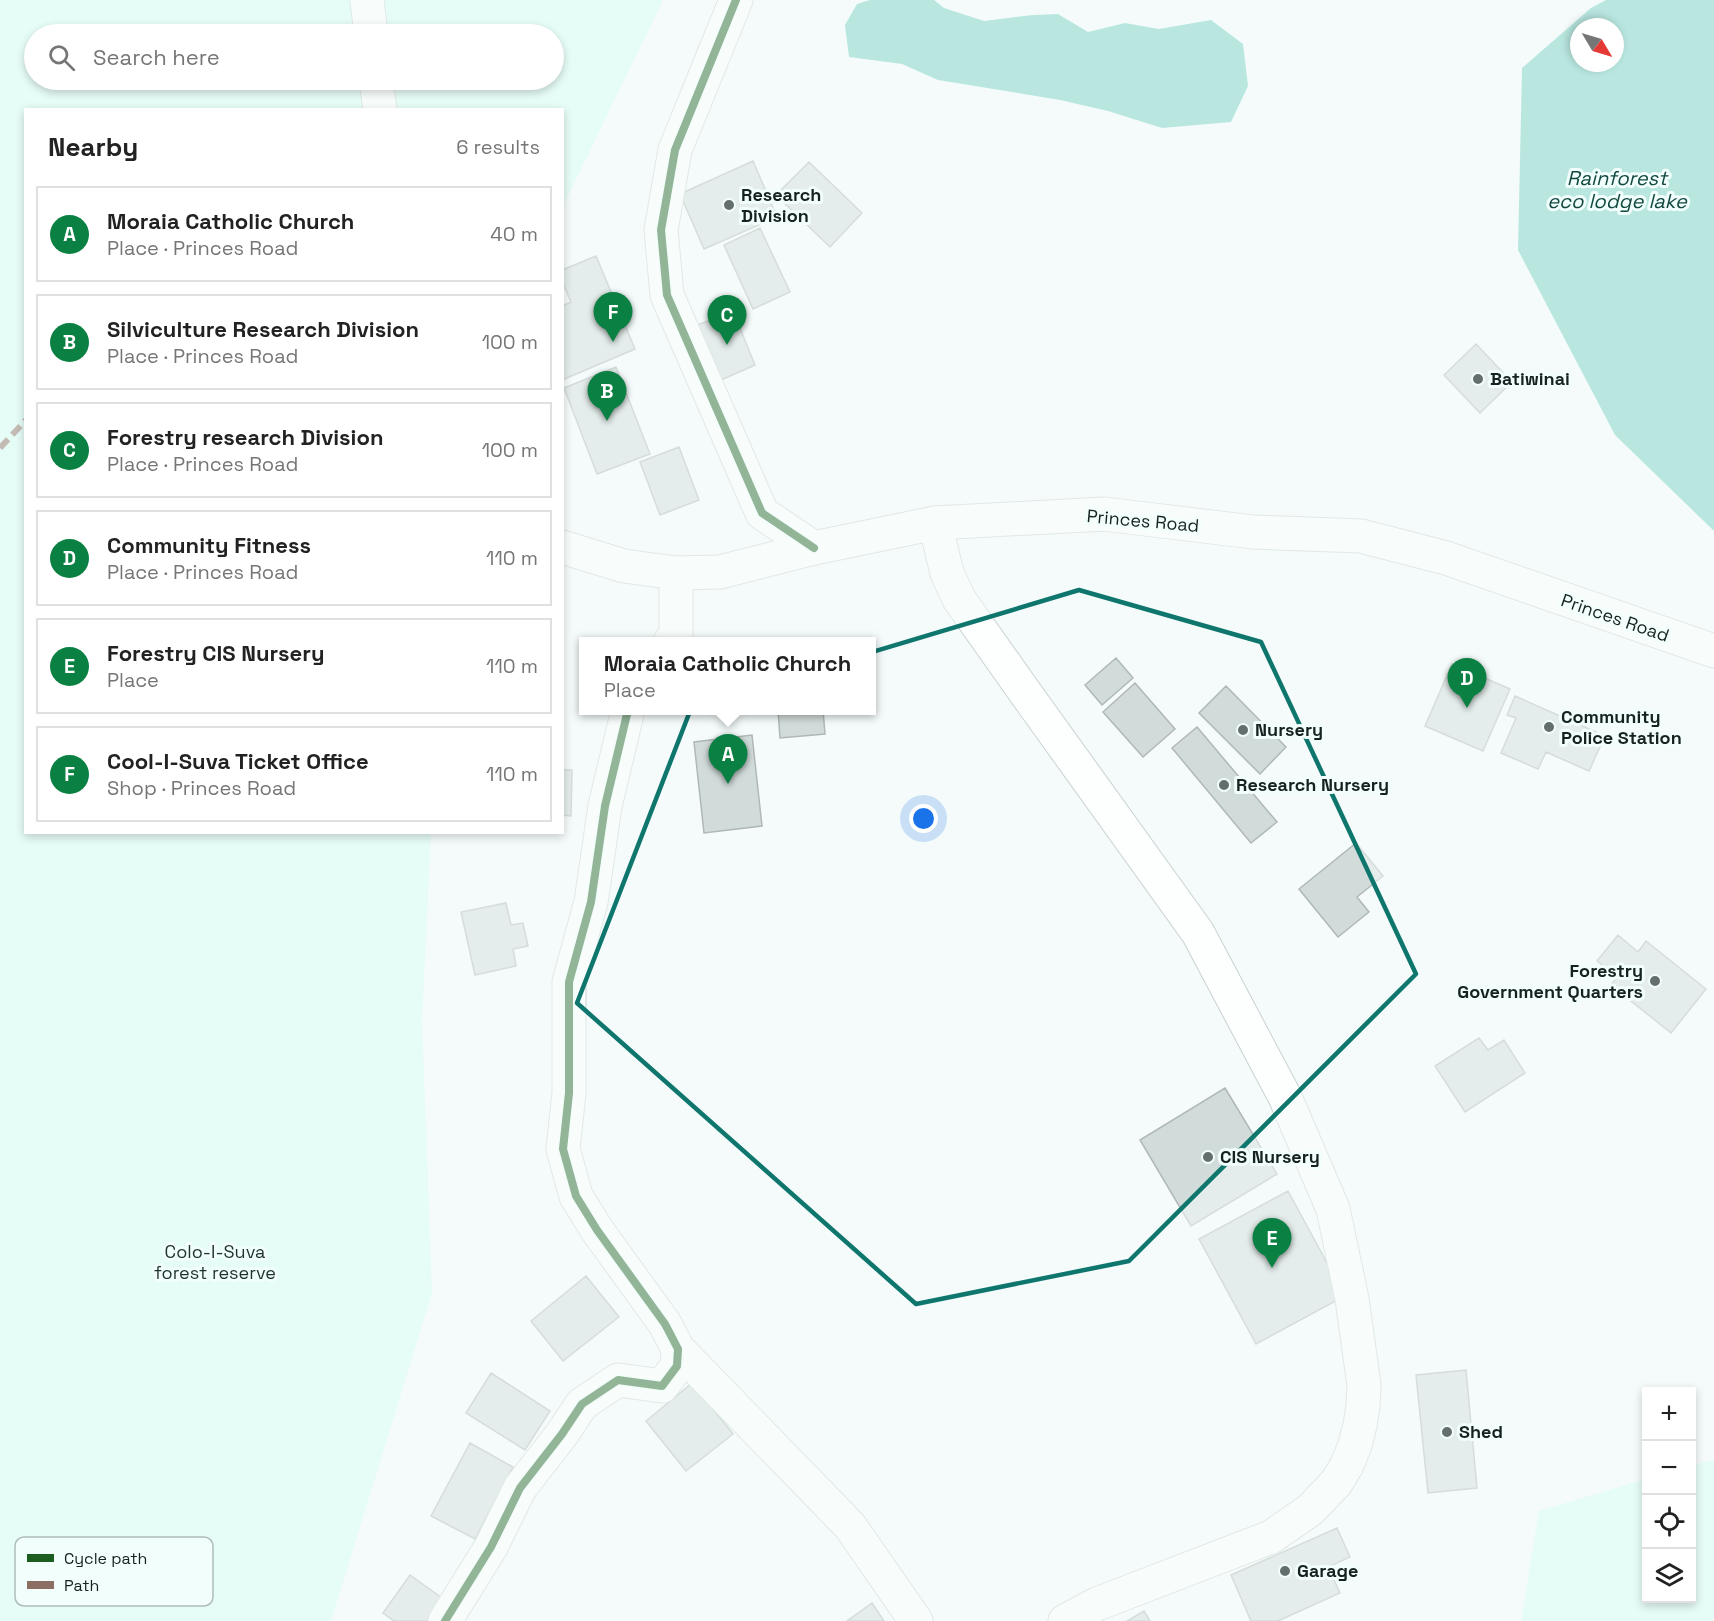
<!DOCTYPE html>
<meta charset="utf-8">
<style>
body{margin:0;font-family:"Space Grotesk",sans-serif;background:#f2f2f2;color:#222}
.controls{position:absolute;right:18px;bottom:18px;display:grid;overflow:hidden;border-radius:0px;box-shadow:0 3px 9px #0003}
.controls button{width:54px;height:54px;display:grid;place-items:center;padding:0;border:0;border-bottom:2px solid #e0e0e0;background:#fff;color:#222;font:30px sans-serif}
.compass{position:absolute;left:1570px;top:18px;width:54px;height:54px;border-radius:50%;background:#fff;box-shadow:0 3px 9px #0003;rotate:128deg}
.you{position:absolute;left:924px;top:819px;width:21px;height:21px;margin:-15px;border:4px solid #fff;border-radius:50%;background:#1a73e8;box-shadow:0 0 0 9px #1a73e833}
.badge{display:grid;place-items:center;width:39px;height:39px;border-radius:50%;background:#0b8043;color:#fff;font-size:20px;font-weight:700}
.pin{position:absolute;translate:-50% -50px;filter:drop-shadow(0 2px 3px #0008)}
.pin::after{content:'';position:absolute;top:32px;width:21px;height:18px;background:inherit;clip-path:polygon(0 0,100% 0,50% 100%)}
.popup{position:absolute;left:579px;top:637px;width:297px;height:78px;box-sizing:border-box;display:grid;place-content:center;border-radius:0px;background:#fff;filter:drop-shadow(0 2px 4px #0005);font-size:20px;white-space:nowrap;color:#767676}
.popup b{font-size:22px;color:#222}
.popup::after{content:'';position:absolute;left:50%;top:100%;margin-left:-12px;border:12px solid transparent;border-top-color:#fff}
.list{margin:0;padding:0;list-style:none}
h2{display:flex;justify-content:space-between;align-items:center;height:78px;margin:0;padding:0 24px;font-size:26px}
h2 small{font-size:20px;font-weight:400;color:#767676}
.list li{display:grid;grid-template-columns:39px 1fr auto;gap:18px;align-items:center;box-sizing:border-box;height:96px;margin:0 12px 12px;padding:0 12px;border:2px solid #e0e0e0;border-radius:0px}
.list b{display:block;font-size:22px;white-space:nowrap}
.list p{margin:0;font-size:20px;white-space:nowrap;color:#767676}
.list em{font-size:20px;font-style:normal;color:#767676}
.icon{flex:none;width:33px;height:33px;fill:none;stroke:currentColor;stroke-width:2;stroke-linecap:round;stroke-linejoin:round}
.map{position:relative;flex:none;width:1714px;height:1621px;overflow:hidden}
.search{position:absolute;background:#fff;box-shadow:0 3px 9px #0003;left:24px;top:24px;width:540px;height:66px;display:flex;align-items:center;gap:15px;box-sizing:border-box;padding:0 21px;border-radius:33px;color:#767676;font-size:22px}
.panel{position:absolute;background:#fff;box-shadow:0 3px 9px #0003;left:24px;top:108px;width:540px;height:726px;border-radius:0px}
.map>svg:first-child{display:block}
.green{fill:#d5fcf4;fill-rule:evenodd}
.water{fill:#72cfc2;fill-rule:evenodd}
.building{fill:#d1dbd9;stroke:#b0b8b7;stroke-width:1.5}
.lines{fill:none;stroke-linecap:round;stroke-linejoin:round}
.minor-casing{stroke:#c9d3d1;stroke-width:35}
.major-casing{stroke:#c9d3d1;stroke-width:35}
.minor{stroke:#fdfefe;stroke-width:33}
.major{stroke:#fdfefe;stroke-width:33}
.quiet{stroke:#8d6e63;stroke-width:6;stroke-dasharray:12 6;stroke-linecap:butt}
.cycleway-casing{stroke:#f1fefb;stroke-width:11}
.cycleway{stroke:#1b5e20;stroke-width:8}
.marked{fill:none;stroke:#0f766e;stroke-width:4.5;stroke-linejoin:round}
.poi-dot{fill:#646e6c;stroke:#f1fefb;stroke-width:2}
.labels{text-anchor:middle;stroke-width:6;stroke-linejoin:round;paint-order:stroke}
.poi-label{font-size:18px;font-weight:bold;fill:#162220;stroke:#f1fefb;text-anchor:start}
.street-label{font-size:18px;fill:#162220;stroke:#f1fefb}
.park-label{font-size:18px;fill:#1d332f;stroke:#f1fefb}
.water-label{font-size:20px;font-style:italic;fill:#114840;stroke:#f1fefb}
.key{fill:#f1fefb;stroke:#afbcb9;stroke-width:1.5}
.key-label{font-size:16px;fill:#162220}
</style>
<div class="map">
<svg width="1714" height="1621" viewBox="0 0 1714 1621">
<rect width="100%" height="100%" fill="#f4fbfa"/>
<path class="green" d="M0,0H663L563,206L562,110H26V832L431,833L422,1021L432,1293L331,1621H0ZM34,34H554V80H34Z
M1714,1459V1621H1521L1539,1511L1646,1479V1598H1692V1466Z"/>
<path class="water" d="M870,0H934L944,8L984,21L1033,15L1058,14L1088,32L1125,23L1159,29L1211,20L1243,44L1248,86L1231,122L1162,128L1108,111L1060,100L938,80L902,64L849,57L845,25L857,4Z
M1606,0H1714V531L1615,435L1518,250L1522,68L1591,8ZM1579,27H1615V63H1579Z"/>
<path class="building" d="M753,161L777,217L704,249L680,194Z
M809,162L862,213L830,247L776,195Z
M760,228L790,292L753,309L724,245Z
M596,256L635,349L562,380V306L571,302L562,281V270Z
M733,311L755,365L721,380L698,325Z
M1476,344L1512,382L1480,413L1444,375Z
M616,367L650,454L597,474L564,388Z
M679,447L699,500L660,515L640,462Z
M1116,658L1133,678L1102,705L1085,685Z
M1452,664L1510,689L1483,751L1425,726Z
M1135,683L1175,729L1143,757L1103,712Z
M1226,686L1286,747L1260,774L1199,713Z
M1515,696L1605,736L1589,771L1546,752L1538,769L1501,753L1516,718L1507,715Z
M778,710H823L825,734L780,738Z
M1197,727L1277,822L1251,843L1172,748Z
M752,735L762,826L704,833L694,742Z
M562,770H572L571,816L562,815Z
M1356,843L1383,876L1357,897L1369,912L1338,937L1299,889Z
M506,903L511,925L523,923L528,946L513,949L516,966L475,975L461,912Z
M1618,935L1638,952L1646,941L1706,989L1671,1033L1611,985L1617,977L1597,961Z
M1479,1038L1488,1050L1504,1040L1525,1073L1465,1112L1435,1066Z
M1225,1088L1277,1174L1191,1226L1140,1140Z
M1288,1191L1345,1296L1256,1344L1199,1239Z
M586,1276L619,1317L563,1361L531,1321Z
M1466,1370L1477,1488L1428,1493L1416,1375Z
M491,1373L550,1411L525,1450L466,1413Z
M692,1383L733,1434L686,1471L646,1421Z
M470,1443L513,1467L475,1539L431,1516Z
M1337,1528L1350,1557L1328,1567L1340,1593L1278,1621H1251L1231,1575Z
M410,1575L449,1603L436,1621H394L383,1613Z
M872,1603L884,1621H847Z
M1144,1611L1150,1621H1127Z"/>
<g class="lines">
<g class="minor-casing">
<path id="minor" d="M736,0L675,150L661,230L667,295L762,513L814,548
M935,523L947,573L959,599L1024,691L1198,933L1285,1097L1333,1209L1352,1299L1364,1385L1363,1406L1360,1425L1355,1445L1347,1465L1336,1483L1310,1510L1271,1537L1097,1604L1065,1621
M670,642L676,634V573
M678,1349L850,1526L916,1621
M445,1621L491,1547L520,1488L562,1434L582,1404L618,1380L662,1386L677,1366L678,1349L665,1324L597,1230L576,1196L563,1149L569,1093V982L591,902L605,806L628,710"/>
</g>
<g class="major-casing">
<path id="major" d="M367,0L371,34
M376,80L380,110
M562,547L624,566L676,573L720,572L814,548L935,523L1104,514L1253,532L1361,536L1446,558L1714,651"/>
</g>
<use href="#minor" class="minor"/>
<use href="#major" class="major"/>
<path class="quiet" d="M0,448L26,420"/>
<g class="cycleway-casing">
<path id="cycleway" d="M736,0L675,150L661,230L667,295L762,513L814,548
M445,1621L491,1547L520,1488L562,1434L582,1404L618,1380L662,1386L677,1366L678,1349L665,1324L597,1230L576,1196L563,1149L569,1093V982L591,902L605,806L628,710"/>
</g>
<use href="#cycleway" class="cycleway"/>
</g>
<path d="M0 0H1714V1621H0ZM1079,590L1261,642L1416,974L1129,1261L916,1304L577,1003L692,706Z" fill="#f4fbfa" fill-opacity=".55" fill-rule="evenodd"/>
<path class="marked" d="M1079,590L1261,642L1416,974L1129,1261L916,1304L577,1003L692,706Z"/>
<g class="poi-dot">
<circle cx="729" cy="205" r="6"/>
<circle cx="1478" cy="379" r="6"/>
<circle cx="1549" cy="727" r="6"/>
<circle cx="1243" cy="730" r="6"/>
<circle cx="1224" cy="785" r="6"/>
<circle cx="1655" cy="981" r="6"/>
<circle cx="1208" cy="1157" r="6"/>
<circle cx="1447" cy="1432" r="6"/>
<circle cx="1285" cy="1571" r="6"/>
</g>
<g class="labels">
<g class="poi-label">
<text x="741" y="201">Research<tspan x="741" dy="21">Division</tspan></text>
<text x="1490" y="385">Batiwinai</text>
<text x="1561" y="723">Community<tspan x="1561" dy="21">Police Station</tspan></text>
<text x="1255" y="736">Nursery</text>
<text x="1236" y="791">Research Nursery</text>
<text x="1643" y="977" text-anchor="end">Forestry<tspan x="1643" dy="21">Government Quarters</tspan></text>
<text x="1220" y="1163">CIS Nursery</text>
<text x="1459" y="1438">Shed</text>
<text x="1297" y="1577">Garage</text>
</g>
<g class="street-label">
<text transform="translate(1143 521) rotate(5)" y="6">Princes Road</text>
<text transform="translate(1615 618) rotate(19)" y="6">Princes Road</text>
</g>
<g class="park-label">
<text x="215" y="1258">Colo-I-Suva<tspan x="215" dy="21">forest reserve</tspan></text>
</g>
<g class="water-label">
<text x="1617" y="185">Rainforest<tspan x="1617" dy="23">eco lodge lake</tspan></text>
</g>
</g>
<rect x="15" y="1537" width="198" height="69" rx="9" class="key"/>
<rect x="27" y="1554" width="27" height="8" fill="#1b5e20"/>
<rect x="27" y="1581" width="27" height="8" fill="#8d6e63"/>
<g class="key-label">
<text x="64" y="1564">Cycle path</text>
<text x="64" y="1591">Path</text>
</g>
</svg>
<div class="controls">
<button>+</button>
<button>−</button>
<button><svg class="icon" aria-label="locate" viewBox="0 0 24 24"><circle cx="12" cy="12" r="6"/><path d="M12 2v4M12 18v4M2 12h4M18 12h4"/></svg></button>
<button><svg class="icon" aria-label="layers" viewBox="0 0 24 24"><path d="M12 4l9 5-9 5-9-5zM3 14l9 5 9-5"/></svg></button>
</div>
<svg class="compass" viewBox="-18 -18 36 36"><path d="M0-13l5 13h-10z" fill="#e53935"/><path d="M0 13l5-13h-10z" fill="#767676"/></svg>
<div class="you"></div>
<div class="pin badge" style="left:728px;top:784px">A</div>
<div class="popup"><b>Moraia Catholic Church</b>Place</div>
<div class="pin badge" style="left:607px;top:421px">B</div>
<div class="pin badge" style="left:727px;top:345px">C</div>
<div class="pin badge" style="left:1467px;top:708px">D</div>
<div class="pin badge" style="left:1272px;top:1268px">E</div>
<div class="pin badge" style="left:613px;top:342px">F</div>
<div class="search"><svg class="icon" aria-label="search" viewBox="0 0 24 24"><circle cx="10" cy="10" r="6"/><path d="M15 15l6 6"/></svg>Search here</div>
<section class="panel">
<h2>Nearby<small>6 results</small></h2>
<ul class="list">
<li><span class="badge">A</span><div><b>Moraia Catholic Church</b><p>Place · Princes Road</p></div><em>40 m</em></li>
<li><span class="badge">B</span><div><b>Silviculture Research Division</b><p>Place · Princes Road</p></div><em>100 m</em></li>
<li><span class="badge">C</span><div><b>Forestry research Division</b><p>Place · Princes Road</p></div><em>100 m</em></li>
<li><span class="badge">D</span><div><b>Community Fitness</b><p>Place · Princes Road</p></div><em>110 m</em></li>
<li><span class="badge">E</span><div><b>Forestry CIS Nursery</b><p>Place</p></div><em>110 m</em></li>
<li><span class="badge">F</span><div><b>Cool-I-Suva Ticket Office</b><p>Shop · Princes Road</p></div><em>110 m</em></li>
</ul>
</section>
</div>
